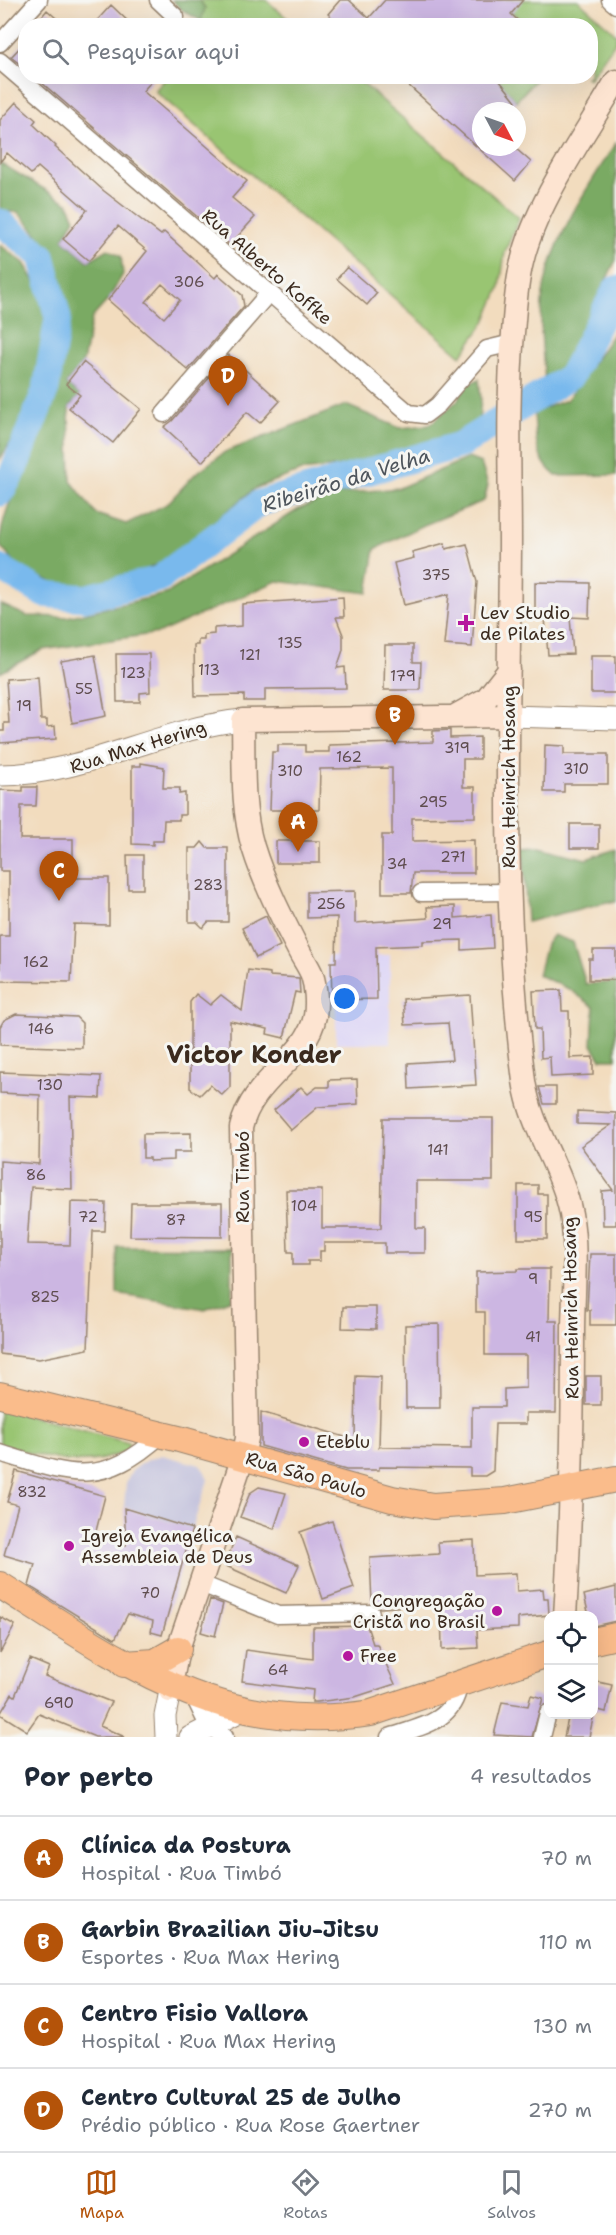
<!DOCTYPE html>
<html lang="pt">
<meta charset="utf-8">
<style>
body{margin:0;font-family:"Shantell Sans",sans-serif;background:#f2f2f3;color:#1f2937}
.controls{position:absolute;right:18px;bottom:18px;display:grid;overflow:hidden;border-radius:12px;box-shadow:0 6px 24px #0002}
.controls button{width:54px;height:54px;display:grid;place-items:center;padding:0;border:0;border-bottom:2px solid #e0e1e3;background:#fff;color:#1f2937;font:30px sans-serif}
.compass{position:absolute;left:472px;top:102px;width:54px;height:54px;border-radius:50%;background:#fff;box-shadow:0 6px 24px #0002;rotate:131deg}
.you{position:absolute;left:345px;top:999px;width:21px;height:21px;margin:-15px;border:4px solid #fff;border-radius:50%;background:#1a73e8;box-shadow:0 0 0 9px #1a73e833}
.badge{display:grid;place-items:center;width:39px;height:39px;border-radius:50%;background:#b45309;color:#fff;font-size:20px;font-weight:700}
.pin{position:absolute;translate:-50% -50px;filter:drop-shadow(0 2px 3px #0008)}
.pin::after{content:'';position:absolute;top:32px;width:21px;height:18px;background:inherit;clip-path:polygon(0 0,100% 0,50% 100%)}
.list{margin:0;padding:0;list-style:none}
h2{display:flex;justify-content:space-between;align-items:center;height:78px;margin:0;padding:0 24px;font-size:26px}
h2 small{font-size:20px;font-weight:400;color:#747a83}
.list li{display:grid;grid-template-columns:39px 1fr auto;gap:18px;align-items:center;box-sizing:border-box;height:84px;padding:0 24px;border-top:2px solid #e0e1e3}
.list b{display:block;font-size:22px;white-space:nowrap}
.list p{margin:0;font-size:20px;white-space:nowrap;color:#747a83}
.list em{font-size:20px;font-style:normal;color:#747a83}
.icon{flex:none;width:33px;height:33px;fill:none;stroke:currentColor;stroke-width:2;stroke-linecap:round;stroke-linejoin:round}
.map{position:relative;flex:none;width:616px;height:1737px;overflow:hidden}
.search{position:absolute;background:#fff;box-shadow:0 6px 24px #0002;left:18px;right:18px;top:18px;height:66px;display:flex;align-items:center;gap:15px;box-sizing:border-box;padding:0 21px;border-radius:24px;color:#747a83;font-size:22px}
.sheet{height:414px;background:#fff}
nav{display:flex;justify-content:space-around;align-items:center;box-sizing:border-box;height:84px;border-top:2px solid #e0e1e3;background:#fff;font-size:16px;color:#747a83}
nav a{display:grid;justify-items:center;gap:3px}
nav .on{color:#b45309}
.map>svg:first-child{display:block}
.built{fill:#ddd5f6}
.industrial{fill:#c2c1dc}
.green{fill:#99c572;stroke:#6a7848;stroke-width:1.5}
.forest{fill:#7aaa64;stroke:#5a6a41;stroke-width:1.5}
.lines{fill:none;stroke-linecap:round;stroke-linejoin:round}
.river{stroke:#79b9ed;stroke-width:27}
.building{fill:#ccb6e2;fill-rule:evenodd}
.minor-casing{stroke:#96836e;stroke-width:19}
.tertiary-casing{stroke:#96836e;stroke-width:23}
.secondary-casing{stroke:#96836e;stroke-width:25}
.primary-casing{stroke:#96836e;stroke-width:28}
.minor{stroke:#fff;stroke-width:16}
.tertiary{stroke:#fff;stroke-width:21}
.secondary{stroke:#fde4d1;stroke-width:22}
.primary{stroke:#fabc8b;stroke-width:26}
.poi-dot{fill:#b5179e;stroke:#f6f6f2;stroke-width:2}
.labels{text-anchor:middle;stroke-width:6;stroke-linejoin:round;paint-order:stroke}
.number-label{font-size:15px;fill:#5f4d4f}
.street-label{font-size:18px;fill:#3b2a1e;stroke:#f6f6f2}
.poi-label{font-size:18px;fill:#3b2a1e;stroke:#f6f6f2;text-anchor:start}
.water-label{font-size:20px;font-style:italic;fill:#4e555c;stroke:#f6f6f2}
.district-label{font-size:24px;font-weight:bold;fill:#3b2a1e;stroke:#f6f6f2}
</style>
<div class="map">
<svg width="616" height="1737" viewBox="0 0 616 1737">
<rect width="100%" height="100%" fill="#f6f6f2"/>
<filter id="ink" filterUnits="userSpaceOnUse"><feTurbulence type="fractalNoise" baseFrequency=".0167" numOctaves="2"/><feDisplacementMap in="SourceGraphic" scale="12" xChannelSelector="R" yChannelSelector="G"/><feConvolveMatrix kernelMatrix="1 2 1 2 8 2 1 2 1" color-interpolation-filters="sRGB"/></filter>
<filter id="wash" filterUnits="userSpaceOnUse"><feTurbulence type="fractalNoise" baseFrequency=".008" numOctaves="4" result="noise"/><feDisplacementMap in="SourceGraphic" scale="24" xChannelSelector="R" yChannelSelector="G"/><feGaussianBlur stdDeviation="1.35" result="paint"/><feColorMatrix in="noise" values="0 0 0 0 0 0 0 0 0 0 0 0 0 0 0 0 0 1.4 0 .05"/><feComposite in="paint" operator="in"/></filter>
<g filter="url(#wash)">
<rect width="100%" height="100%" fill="#f2dcbe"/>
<path class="built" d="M390,955V1043H336V1005H327V956Z"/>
<path class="industrial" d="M162,1455L200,1465L205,1472L208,1480L192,1529L124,1507L126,1483L132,1471L147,1460Z"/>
<path class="green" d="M199,0H266L295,25H199L205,8Z
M497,0H578L616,34V41L589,79L586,77L590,76V26L527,25Z
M167,77H355L519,218L505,252L500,287L485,322L461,356L155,91Z
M496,77H538L516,101Z
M0,1408L129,1443L127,1451C80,1472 46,1457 0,1445Z"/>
<path class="forest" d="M172,0H199L205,8L201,21L182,10Z
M616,143V260L558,377L545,380C542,350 538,313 545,283C557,232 588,186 616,143Z
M0,163L68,203L75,219L63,239L88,261L108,249L121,256L123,274L108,300L92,318L83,362L66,384L80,395L69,408L71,481L96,514L126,524L167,504L195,474L225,452L346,405L400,428L429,425L457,401L466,385L479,379L481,399L479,421L430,445L352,465L301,471L256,488L167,560L116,583L63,587L19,568L0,546C0,517 17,486 29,460C61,392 83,319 47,248C40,235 27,223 18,212H0Z
M0,245L24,263L40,289L48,339L32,409L0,459Z
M616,330V475L556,476C534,458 536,439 534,412L567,400Z
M468,458L481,463L488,485L484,501L424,525L375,549L368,593L277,581L159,633L42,650L0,673V604L27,616L67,617L166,594L299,509L338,494L399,488Z
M540,847L586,859L616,849V902H607L527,922L523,848Z
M553,935L573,942L586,984L616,982V1059H601L592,1045L594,1007L569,989L538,975L546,944Z
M117,1247L232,1248V1299L205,1309L117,1294Z"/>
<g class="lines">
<path class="river" d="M0,222L42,256L58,318L46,389L13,472L0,493
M0,568L44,594L85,598L159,579L260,503L460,445L571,376L616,289"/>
</g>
<g id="blocks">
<path class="building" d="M340,0H349L369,18L385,0H523L511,14L524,26H341L328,14Z
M111,5L133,26H92Z
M47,10L65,26H34Z
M26,41V69L11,57Z
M34,76H156L143,91L247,181L232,198L255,217L230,245Z
M398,76H496L516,101L507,111H481V147H514L531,162L515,181Z
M16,102L36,120L33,124L56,146L55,147L104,191L161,235L164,232L215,278L218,274L242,295L244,306L188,370L108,300L147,251L118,226L89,261L63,239L87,210L38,167L31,174L7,153L0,162V120ZM162,284L180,300L164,318L146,302Z
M347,267L377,293L367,305L337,279Z
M229,355L280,401L260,423L247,412L202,462L164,427L172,421Z
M83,362L141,409L113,443L69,408L80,395L66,384Z
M445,543L446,549L467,544L477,582L472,647L444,645L449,594L404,605L394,563L414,558L412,552Z
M535,582L590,583L589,618L570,617L573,654L548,655L545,617H535Z
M343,597L344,617H336L343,635V650L337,668L345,667L346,688L265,689V701H244V695L195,696L194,645H198V640H204V635L214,634V628L242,626V604Z
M385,645H413V662H421L420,690H384Z
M116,654H149L150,692L140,693V702H117Z
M95,655L106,716L72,723L61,661Z
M591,656H616V693H591Z
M38,677L41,720H47V727L55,726L56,739L0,743V731H4V723H9L6,679Z
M450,730V738L480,737V759H463V787H475V817L412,818V841L474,840V873H413L411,893H382V835H392V768L320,769L319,810H270L272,752H278V745H305V752H329V745L433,742V731Z
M545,745L564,746V754H608V784H564V792H544Z
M141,763L164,767L163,788H180L179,794L185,793V815H179V820H164L163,841H153V845L132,844V766H141Z
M23,787H37L36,806H21L20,839H73V878H109V925L74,924L71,982L0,981V936H9V871H0V790L23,791Z
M570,824H599V848H570Z
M276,841H320V863H276Z
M202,842L207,848H228V922H208L203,928L197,922H189V848H197Z
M127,855H143V889H128Z
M355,891V923L428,918L427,907L455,906V918L491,915L493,948L462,950V940L423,941V945L376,947L377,999L332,1000L331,962H336L337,917L307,918V892Z
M266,916L280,946L256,958L242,928Z
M593,950H616V980H589V959H593Z
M248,970L270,973V976L299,978L300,993L295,992L284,1038L267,1034L268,1029L230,1021V1087L222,1095L210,1085L200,1095L190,1088V1002L196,994L210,1005L221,995L242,1011Z
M561,990L562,1011H569L570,1058L593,1057V1075L551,1077L550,1057L541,1058L540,1029H535L533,991Z
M470,995L476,1085L409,1089L408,1063L452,1060L448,1023L405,1025L403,999Z
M16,1014L76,1017L82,1023V1048L0,1045V1027L4,1020Z
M0,1072L101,1076L100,1098L70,1097L72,1189L31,1187L27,1244L70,1245L71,1202L106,1203L105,1231H93L88,1349L39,1359L0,1354V1161L39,1164L40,1095L0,1093Z
M357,1079L358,1104L318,1107L291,1130L274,1110L301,1087L308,1094L317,1087H329V1080Z
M539,1087H556V1104H544Z
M577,1111L616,1113V1225H603L602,1191L613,1190L581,1146L611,1125L577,1124Z
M383,1118H493V1181H416V1228H425V1253H385V1243H324V1251H320V1261H308V1265H293V1252H288L286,1190H322V1228H381Z
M191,1133V1152H174V1160L150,1161V1158H143V1134Z
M518,1185H538V1194H547V1239H518Z
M131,1203H222V1237L130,1236Z
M590,1254H616V1325H590V1310H587Z
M517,1269H550L549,1321H557L556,1413H526V1424H495L493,1471L485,1476H470V1468L379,1467V1470H346L261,1446V1412L355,1440L356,1376L381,1377L379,1447L472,1448V1407H504V1389L526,1388V1355H485V1312H476V1272L517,1271Z
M343,1307H376V1329L342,1328Z
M439,1324L440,1408H406L405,1325Z
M586,1376H601V1405H586Z
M16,1471L105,1496L95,1535L126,1545L124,1508L192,1529L162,1635L151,1632L153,1621L128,1614L115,1639L29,1586L35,1564L4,1555L18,1505L7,1502Z
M259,1487L286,1493L274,1529L240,1517L250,1493Z
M332,1521L354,1588L323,1599L300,1532Z
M236,1537L299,1565L286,1593L224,1565Z
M474,1540L475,1575L516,1573L517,1591L543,1589L544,1598H548L549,1615L518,1618V1628L477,1630L478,1648L442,1650L441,1604L380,1608L372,1603L370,1558L439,1554L438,1542Z
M616,1587V1621L594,1626V1616H589L584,1595Z
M210,1599L223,1604L215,1636L201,1632Z
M0,1617L15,1625L0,1653Z
M367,1626L373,1644H377L395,1684L355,1697L317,1702H312L313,1690L242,1681L246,1650L313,1659V1627Z
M30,1659L49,1667L45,1676L111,1702L100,1726L125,1737H95L39,1714L27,1731L0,1714L12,1694L15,1696Z
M594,1681L612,1685L606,1712L594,1709Z
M531,1695L543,1698L532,1737L494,1735L502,1702L528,1706Z
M569,1714H594L589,1737H564Z"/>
</g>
</g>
<g filter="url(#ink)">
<use href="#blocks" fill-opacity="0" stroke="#96836e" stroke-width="1.5"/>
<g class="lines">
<g class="minor-casing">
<path id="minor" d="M158,0L176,17
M610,0L616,5
M0,43L39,0
M0,61L409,413L425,415L438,405L487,349L512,343
M164,414L268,294
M421,893L509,892
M0,1453C70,1475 101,1489 161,1435
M199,1583L278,1615L371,1613
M197,1703L208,1726L225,1737
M389,1737C420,1727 454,1722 459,1685
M542,1737L548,1713"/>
</g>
<g class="tertiary-casing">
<path id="tertiary" d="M508,716L616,719
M0,775C85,775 159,728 243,720
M166,1737L165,1716L170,1691
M190,1737L235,1714"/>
</g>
<g class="secondary-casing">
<path id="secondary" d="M457,715L486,699L509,670
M565,1616C571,1521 573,1426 573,1332C573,1294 578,1252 571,1214C562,1167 531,1130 524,1081C501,904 509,724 510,545C510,475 507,403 513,333C515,309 516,285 522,262C536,202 585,135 616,81
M170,1691L178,1649L243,1457L247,1438L241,1128C252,1078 307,1059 315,1016C317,1004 316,987 312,975C309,967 303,959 299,951C282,918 264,883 253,847C241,807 244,762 243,720L508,716"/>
</g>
<g class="primary-casing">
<path id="primary" d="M0,1395L179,1439L392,1499L433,1506L505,1501L616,1479
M0,1585C119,1660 220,1737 371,1713L548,1654
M594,1641L616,1636
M124,1664L155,1662L178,1649"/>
</g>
<use href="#minor" class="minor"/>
<use href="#tertiary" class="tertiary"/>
<use href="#secondary" class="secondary"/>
<use href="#primary" class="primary"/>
</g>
</g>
<g class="poi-dot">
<path d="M463 614h6v6h6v6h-6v6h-6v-6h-6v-6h6z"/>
<circle cx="304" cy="1442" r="6"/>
<circle cx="69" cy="1546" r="6"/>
<circle cx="497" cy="1611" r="6"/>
<circle cx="348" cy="1656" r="6"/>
</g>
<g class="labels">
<g class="number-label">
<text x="189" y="287">306</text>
<text x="436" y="580">375</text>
<text x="290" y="648">135</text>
<text x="250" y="660">121</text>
<text x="209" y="675">113</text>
<text x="133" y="678">123</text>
<text x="403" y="681">179</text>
<text x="84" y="694">55</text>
<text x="24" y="711">19</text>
<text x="457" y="753">319</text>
<text x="349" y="762">162</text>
<text x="576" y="774">310</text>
<text x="290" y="776">310</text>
<text x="433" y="807">295</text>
<text x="453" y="862">271</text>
<text x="397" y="869">34</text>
<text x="208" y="890">283</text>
<text x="331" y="909">256</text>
<text x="442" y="929">29</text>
<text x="36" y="967">162</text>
<text x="41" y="1034">146</text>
<text x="50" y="1090">130</text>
<text x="438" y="1155">141</text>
<text x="36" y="1180">86</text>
<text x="304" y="1211">104</text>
<text x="88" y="1222">72</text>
<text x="533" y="1222">95</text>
<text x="176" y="1225">87</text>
<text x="533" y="1284">9</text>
<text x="45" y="1302">825</text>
<text x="533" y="1342">41</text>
<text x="32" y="1497">832</text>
<text x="150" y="1598">70</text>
<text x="278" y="1675">64</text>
<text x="59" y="1708">690</text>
</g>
<g class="street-label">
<text transform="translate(267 267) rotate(41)" y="6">Rua Alberto Koffke</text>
<text transform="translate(138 747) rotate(-17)" y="6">Rua Max Hering</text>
<text transform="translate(509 777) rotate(-90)" y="6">Rua Heinrich Hosang</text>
<text transform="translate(243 1177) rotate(-90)" y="6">Rua Timbó</text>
<text transform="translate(571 1308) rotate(-91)" y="6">Rua Heinrich Hosang</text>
<text transform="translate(306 1475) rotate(16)" y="6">Rua São Paulo</text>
</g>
<g class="poi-label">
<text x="480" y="619">Lev Studio<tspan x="480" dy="21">de Pilates</tspan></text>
<text x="316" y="1448">Eteblu</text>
<text x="81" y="1542">Igreja Evangélica<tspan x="81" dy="21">Assembleia de Deus</tspan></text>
<text x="485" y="1607" text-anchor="end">Congregação<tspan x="485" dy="21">Cristã no Brasil</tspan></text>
<text x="360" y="1662">Free</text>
</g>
<g class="water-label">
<text transform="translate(346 480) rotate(-17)" y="7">Ribeirão da Velha</text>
</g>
<g class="district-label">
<text x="254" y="1063">Victor Konder</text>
</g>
</g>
</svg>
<div class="controls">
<button><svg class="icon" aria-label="locate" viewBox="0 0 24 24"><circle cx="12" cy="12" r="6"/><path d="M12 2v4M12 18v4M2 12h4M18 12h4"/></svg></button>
<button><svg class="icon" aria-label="layers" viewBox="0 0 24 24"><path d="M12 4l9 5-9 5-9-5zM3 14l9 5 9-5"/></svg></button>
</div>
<svg class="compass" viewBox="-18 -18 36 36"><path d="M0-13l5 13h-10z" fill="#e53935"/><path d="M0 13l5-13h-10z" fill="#747a83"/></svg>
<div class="you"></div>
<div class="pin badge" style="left:298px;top:852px">A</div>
<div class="pin badge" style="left:395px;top:745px">B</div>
<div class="pin badge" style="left:59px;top:901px">C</div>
<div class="pin badge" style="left:228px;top:406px">D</div>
<div class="search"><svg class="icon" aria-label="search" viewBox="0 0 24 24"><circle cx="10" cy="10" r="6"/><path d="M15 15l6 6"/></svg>Pesquisar aqui</div>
</div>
<section class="sheet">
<h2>Por perto<small>4 resultados</small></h2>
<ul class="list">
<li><span class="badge">A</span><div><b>Clínica da Postura</b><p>Hospital · Rua Timbó</p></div><em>70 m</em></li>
<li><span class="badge">B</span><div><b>Garbin Brazilian Jiu-Jitsu</b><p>Esportes · Rua Max Hering</p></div><em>110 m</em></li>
<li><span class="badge">C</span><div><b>Centro Fisio Vallora</b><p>Hospital · Rua Max Hering</p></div><em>130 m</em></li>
<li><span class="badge">D</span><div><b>Centro Cultural 25 de Julho</b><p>Prédio público · Rua Rose Gaertner</p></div><em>270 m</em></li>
</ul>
</section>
<nav>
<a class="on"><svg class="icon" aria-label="map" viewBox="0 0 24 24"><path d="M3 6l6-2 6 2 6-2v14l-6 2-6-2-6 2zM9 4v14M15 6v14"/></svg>Mapa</a>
<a><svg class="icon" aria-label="directions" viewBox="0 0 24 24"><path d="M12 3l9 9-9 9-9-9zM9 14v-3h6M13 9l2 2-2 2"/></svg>Rotas</a>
<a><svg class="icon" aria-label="saved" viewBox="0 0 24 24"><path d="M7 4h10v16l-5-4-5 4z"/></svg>Salvos</a>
</nav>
